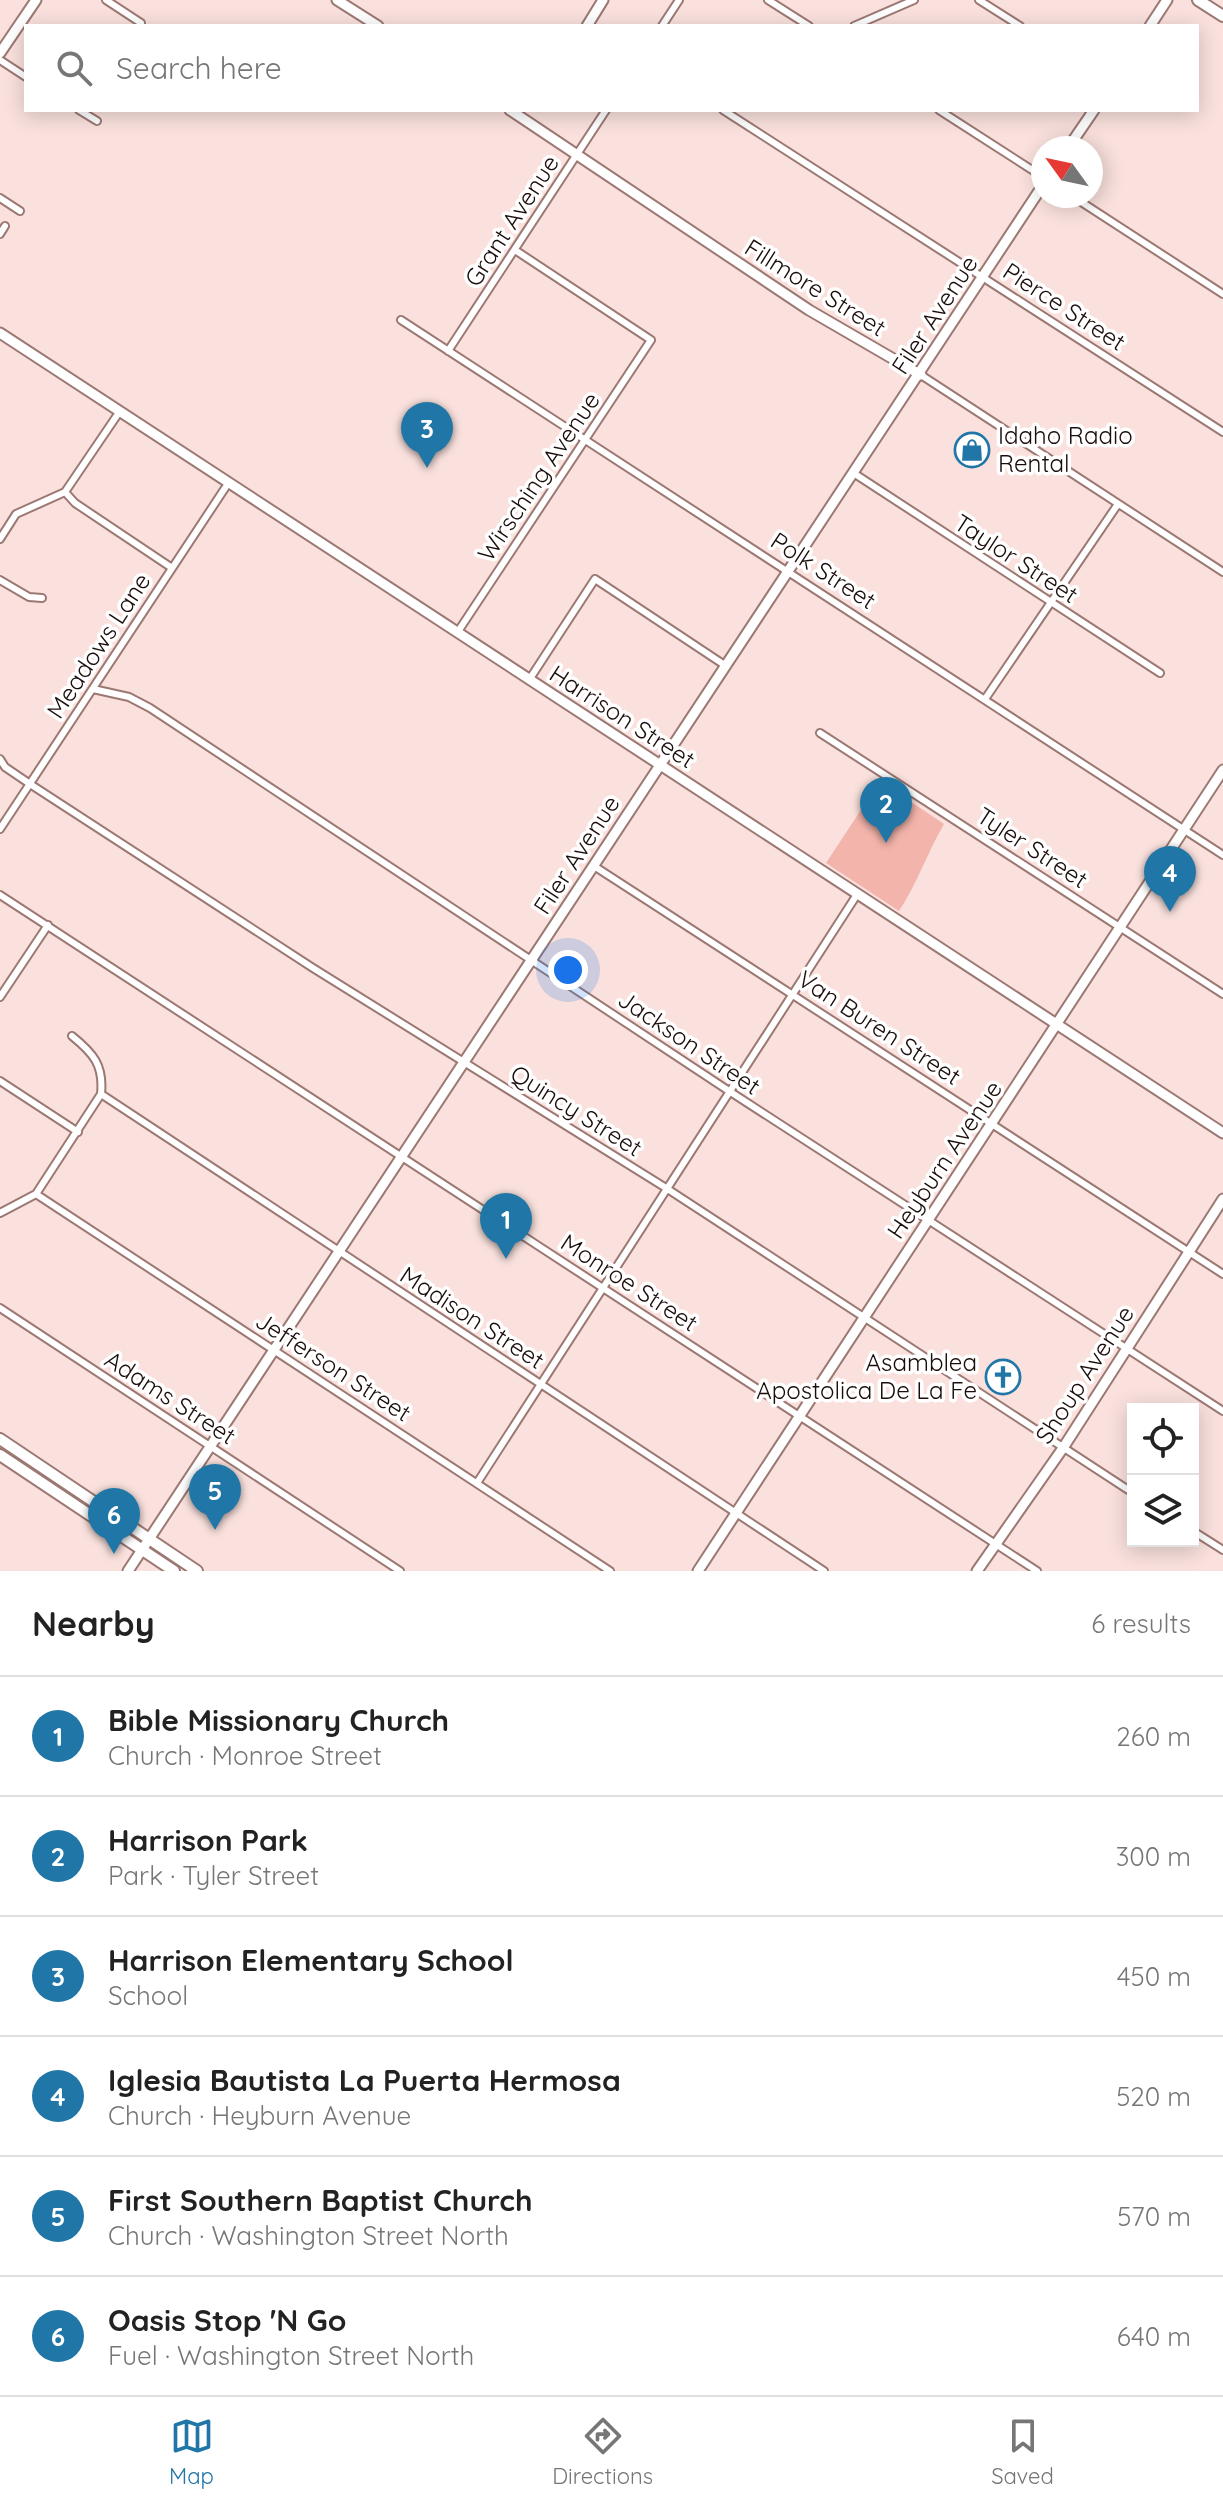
<!DOCTYPE html>
<meta charset="utf-8">
<style>
body{margin:0;font-family:Quicksand,sans-serif;background:#f6f6f6;color:#222}
.controls{position:absolute;right:24px;bottom:24px;display:grid;overflow:hidden;border-radius:0px;box-shadow:0 4px 20px #0003}
.controls button{width:72px;height:72px;display:grid;place-items:center;padding:0;border:0;border-bottom:2px solid #e0e0e0;background:#fff;color:#222;font:40px sans-serif}
.compass{position:absolute;left:1031px;top:136px;width:72px;height:72px;border-radius:50%;background:#fff;box-shadow:0 4px 20px #0003;rotate:303deg}
.you{position:absolute;left:568px;top:970px;width:28px;height:28px;margin:-20px;border:6px solid #fff;border-radius:50%;background:#1a73e8;box-shadow:0 0 0 12px #1a73e833}
.badge{display:grid;place-items:center;width:52px;height:52px;border-radius:50%;background:#2076a6;color:#fff;font-size:26px;font-weight:700}
.pin{position:absolute;translate:-50% -66px;filter:drop-shadow(0 2px 4px #0008)}
.pin::after{content:'';position:absolute;top:42px;width:28px;height:24px;background:inherit;clip-path:polygon(0 0,100% 0,50% 100%)}
.list{margin:0;padding:0;list-style:none}
h2{display:flex;justify-content:space-between;align-items:center;height:104px;margin:0;padding:0 32px;font-size:34px}
h2 small{font-size:26px;font-weight:400;color:#767676}
.list li{display:grid;grid-template-columns:52px 1fr auto;gap:24px;align-items:center;box-sizing:border-box;height:120px;padding:0 32px;border-top:2px solid #e0e0e0}
.list b{display:block;font-size:30px;white-space:nowrap}
.list p{margin:0;font-size:26px;white-space:nowrap;color:#767676}
.list em{font-size:26px;font-style:normal;color:#767676}
.icon{flex:none;width:44px;height:44px;fill:none;stroke:currentColor;stroke-width:2;stroke-linecap:round;stroke-linejoin:round}
.map{position:relative;flex:none;width:1223px;height:1571px;overflow:hidden}
.search{position:absolute;background:#fff;box-shadow:0 4px 20px #0003;left:24px;right:24px;top:24px;height:88px;display:flex;align-items:center;gap:20px;box-sizing:border-box;padding:0 28px;border-radius:0px;color:#767676;font-size:30px}
.sheet{height:824px;background:#fff}
nav{display:flex;justify-content:space-around;align-items:center;box-sizing:border-box;height:112px;border-top:2px solid #e0e0e0;background:#fff;font-size:22px;color:#767676}
nav a{display:grid;justify-items:center;gap:4px}
nav .on{color:#2076a6}
.map>svg:first-child{display:block}
.green{fill:#f3b4ab}
.lines{fill:none;stroke-linecap:round;stroke-linejoin:round}
.street-casing{stroke:#9c7873;stroke-width:10}
.secondary-casing{stroke:#9c7873;stroke-width:13}
.primary-casing{stroke:#9c7873;stroke-width:14}
.street{stroke:#fff;stroke-width:6}
.secondary{stroke:#fff;stroke-width:9}
.primary{stroke:#fff;stroke-width:10}
.labels{text-anchor:middle;stroke-width:7;stroke-linejoin:round;paint-order:stroke}
.street-label{font-size:24px;fill:#1a0d0b;stroke:#fff}
.poi-label{font-size:24px;fill:#1a0d0b;stroke:#fff;text-anchor:start}
</style>
<div class="map">
<svg width="1223" height="1571" viewBox="0 0 1223 1571">
<rect width="100%" height="100%" fill="#fae1dd"/>
<path class="green" d="M880,781L944,824C927,853 918,882 899,911L826,863Z"/>
<g class="lines">
<g class="street-casing">
<path id="street" d="M106,0L141,23
M768,0L809,26
M979,0L1020,26
M662,26L679,0
M854,26L914,0
M0,60L26,77
M79,110L97,121
M723,110L1223,432
M939,110L1043,177
M1072,196L1223,294
M0,198L20,211
M0,234L5,226
M401,320L1223,855
M448,351L606,110
M921,375L1223,572
M855,474L1160,673
M65,492L75,503L172,568
M0,539L16,514L65,492L120,411
M0,580L29,597L42,598
M457,633L651,340L515,250
M529,680L595,579L726,666
M93,689L129,697L150,708L729,1091L1223,1411
M985,699L1118,504
M820,733L1223,994
M0,759L5,767L30,784L313,968L666,1188L1133,1493
M0,829L229,482
M594,866L1223,1274
M0,895L1037,1571
M0,997L48,925
M0,1081L78,1132
M101,1094L824,1571
M36,1194L610,1571
M0,1213L36,1194L101,1094C104,1065 93,1053 72,1036
M0,1308L400,1571
M477,1483L858,893
M1193,1531L1223,1550"/>
</g>
<g class="secondary-casing">
<path id="secondary" d="M337,0L378,26
M587,26L603,0
M1150,26L1167,0
M0,53L36,0
M510,110L809,310L921,375
M1068,148L1094,110
M0,333L1223,1133
M128,1571L1043,185
M698,1571L1223,770
M977,1571L1063,1448L1223,1199"/>
</g>
<g class="primary-casing">
<path id="primary" d="M1198,0L1223,16
M0,1439L197,1571
M0,1455L174,1571"/>
</g>
<use href="#street" class="street"/>
<use href="#secondary" class="secondary"/>
<use href="#primary" class="primary"/>
</g>
<defs>
<g id="shop-ring" transform="scale(1.8)"><circle r="9.5" fill="#fff" stroke="#2076a6" stroke-width="1.5"/><path d="M-5-2.5h2.3a2.7 3.5 0 0 1 5.4 0H5L5.5 6h-11ZM-1.5-2.5h3a1.5 2.3 0 0 0-3 0Z" fill="#2076a6"/></g>
<g id="church-ring" transform="scale(1.8)"><circle r="9.5" fill="#fff" stroke="#2076a6" stroke-width="1.5"/><path d="M-1.2-6h2.4v3.5h3.3v2.4h-3.3V6h-2.4V-.1h-3.3v-2.4h3.3Z" fill="#2076a6"/></g>
</defs>
<g fill-rule="evenodd">
<use href="#shop-ring" x="972" y="450"/>
<use href="#church-ring" x="1003" y="1377"/>
</g>
<g class="labels">
<g class="street-label">
<text transform="translate(512 221) rotate(-57)" y="8">Grant Avenue</text>
<text transform="translate(815 288) rotate(32)" y="8">Fillmore Street</text>
<text transform="translate(1064 307) rotate(33)" y="8">Pierce Street</text>
<text transform="translate(935 315) rotate(-57)" y="8">Filer Avenue</text>
<text transform="translate(539 477) rotate(-56)" y="8">Wirsching Avenue</text>
<text transform="translate(1016 559) rotate(33)" y="8">Taylor Street</text>
<text transform="translate(823 571) rotate(33)" y="8">Polk Street</text>
<text transform="translate(99 646) rotate(-57)" y="8">Meadows Lane</text>
<text transform="translate(622 717) rotate(33)" y="8">Harrison Street</text>
<text transform="translate(1032 848) rotate(33)" y="8">Tyler Street</text>
<text transform="translate(577 855) rotate(-57)" y="8">Filer Avenue</text>
<text transform="translate(879 1028) rotate(33)" y="8">Van Buren Street</text>
<text transform="translate(689 1043) rotate(34)" y="8">Jackson Street</text>
<text transform="translate(576 1111) rotate(32)" y="8">Quincy Street</text>
<text transform="translate(945 1160) rotate(-56)" y="8">Heyburn Avenue</text>
<text transform="translate(629 1283) rotate(33)" y="8">Monroe Street</text>
<text transform="translate(472 1318) rotate(33)" y="8">Madison Street</text>
<text transform="translate(333 1367) rotate(33)" y="8">Jefferson Street</text>
<text transform="translate(1085 1375) rotate(-57)" y="8">Shoup Avenue</text>
<text transform="translate(170 1398) rotate(33)" y="8">Adams Street</text>
</g>
<g class="poi-label">
<text x="998" y="444">Idaho Radio<tspan x="998" dy="28">Rental</tspan></text>
<text x="977" y="1371" text-anchor="end">Asamblea<tspan x="977" dy="28">Apostolica De La Fe</tspan></text>
</g>
</g>
</svg>
<div class="controls">
<button><svg class="icon" aria-label="locate" viewBox="0 0 24 24"><circle cx="12" cy="12" r="6"/><path d="M12 2v4M12 18v4M2 12h4M18 12h4"/></svg></button>
<button><svg class="icon" aria-label="layers" viewBox="0 0 24 24"><path d="M12 4l9 5-9 5-9-5zM3 14l9 5 9-5"/></svg></button>
</div>
<svg class="compass" viewBox="-18 -18 36 36"><path d="M0-13l5 13h-10z" fill="#e53935"/><path d="M0 13l5-13h-10z" fill="#767676"/></svg>
<div class="you"></div>
<div class="pin badge" style="left:506px;top:1259px">1</div>
<div class="pin badge" style="left:886px;top:843px">2</div>
<div class="pin badge" style="left:427px;top:468px">3</div>
<div class="pin badge" style="left:1170px;top:912px">4</div>
<div class="pin badge" style="left:215px;top:1530px">5</div>
<div class="pin badge" style="left:114px;top:1554px">6</div>
<div class="search"><svg class="icon" aria-label="search" viewBox="0 0 24 24"><circle cx="10" cy="10" r="6"/><path d="M15 15l6 6"/></svg>Search here</div>
</div>
<section class="sheet">
<h2>Nearby<small>6 results</small></h2>
<ul class="list">
<li><span class="badge">1</span><div><b>Bible Missionary Church</b><p>Church · Monroe Street</p></div><em>260 m</em></li>
<li><span class="badge">2</span><div><b>Harrison Park</b><p>Park · Tyler Street</p></div><em>300 m</em></li>
<li><span class="badge">3</span><div><b>Harrison Elementary School</b><p>School</p></div><em>450 m</em></li>
<li><span class="badge">4</span><div><b>Iglesia Bautista La Puerta Hermosa</b><p>Church · Heyburn Avenue</p></div><em>520 m</em></li>
<li><span class="badge">5</span><div><b>First Southern Baptist Church</b><p>Church · Washington Street North</p></div><em>570 m</em></li>
<li><span class="badge">6</span><div><b>Oasis Stop 'N Go</b><p>Fuel · Washington Street North</p></div><em>640 m</em></li>
</ul>
</section>
<nav>
<a class="on"><svg class="icon" aria-label="map" viewBox="0 0 24 24"><path d="M3 6l6-2 6 2 6-2v14l-6 2-6-2-6 2zM9 4v14M15 6v14"/></svg>Map</a>
<a><svg class="icon" aria-label="directions" viewBox="0 0 24 24"><path d="M12 3l9 9-9 9-9-9zM9 14v-3h6M13 9l2 2-2 2"/></svg>Directions</a>
<a><svg class="icon" aria-label="saved" viewBox="0 0 24 24"><path d="M7 4h10v16l-5-4-5 4z"/></svg>Saved</a>
</nav>
